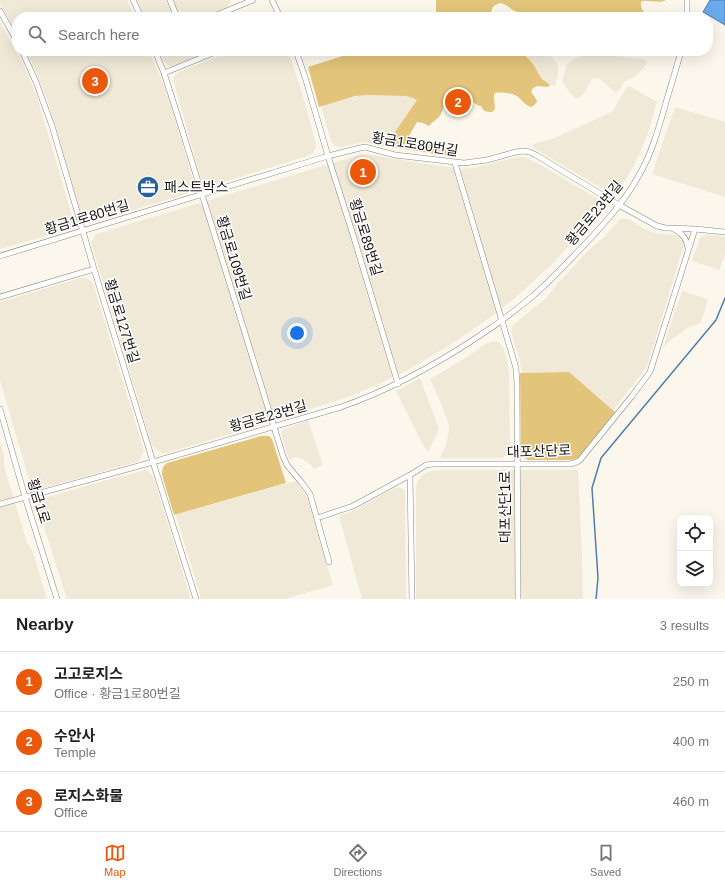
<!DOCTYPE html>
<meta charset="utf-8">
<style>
body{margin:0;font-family:Helvetica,"Noto Sans KR",sans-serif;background:#f6f6f6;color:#222}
.controls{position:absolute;right:12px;bottom:12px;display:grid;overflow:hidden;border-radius:8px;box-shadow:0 4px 16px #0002}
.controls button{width:36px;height:36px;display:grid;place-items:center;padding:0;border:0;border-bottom:1px solid #e0e0e0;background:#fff;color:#222;font:20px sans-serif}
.you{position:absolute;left:297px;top:333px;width:14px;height:14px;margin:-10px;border:3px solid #fff;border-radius:50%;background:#1a73e8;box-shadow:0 0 0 6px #1a73e833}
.badge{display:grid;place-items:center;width:26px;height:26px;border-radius:50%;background:#ea580c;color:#fff;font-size:13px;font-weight:700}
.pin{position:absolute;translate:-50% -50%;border:2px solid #fff;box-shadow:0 1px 4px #0006}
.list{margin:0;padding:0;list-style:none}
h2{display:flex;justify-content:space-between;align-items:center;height:52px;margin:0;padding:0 16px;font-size:17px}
h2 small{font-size:13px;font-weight:400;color:#767676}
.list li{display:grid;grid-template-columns:26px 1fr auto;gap:12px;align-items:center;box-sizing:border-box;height:60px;padding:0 16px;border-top:1px solid #e0e0e0}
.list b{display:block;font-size:15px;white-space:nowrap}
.list p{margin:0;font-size:13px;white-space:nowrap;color:#767676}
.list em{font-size:13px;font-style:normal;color:#767676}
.icon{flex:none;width:22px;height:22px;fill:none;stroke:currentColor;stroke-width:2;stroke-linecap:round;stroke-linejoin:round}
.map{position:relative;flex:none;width:725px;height:599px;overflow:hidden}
.search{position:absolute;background:#fff;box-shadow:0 4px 16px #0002;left:12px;right:12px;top:12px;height:44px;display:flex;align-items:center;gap:10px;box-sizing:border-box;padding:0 14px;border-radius:16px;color:#767676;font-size:15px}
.sheet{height:232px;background:#fff}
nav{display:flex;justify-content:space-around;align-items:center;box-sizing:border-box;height:56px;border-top:1px solid #e0e0e0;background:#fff;font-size:11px;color:#767676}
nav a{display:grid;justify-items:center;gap:2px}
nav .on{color:#ea580c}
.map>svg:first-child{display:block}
.built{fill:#f1e9d8}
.green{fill:#e2c47a}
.water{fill:#69aaea;stroke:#517eaa}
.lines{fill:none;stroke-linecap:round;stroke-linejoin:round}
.stream{stroke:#517eaa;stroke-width:1.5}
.minor-casing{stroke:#8c887f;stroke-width:6}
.minor{stroke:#fff;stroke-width:5}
.labels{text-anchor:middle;stroke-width:3;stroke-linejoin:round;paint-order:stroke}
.street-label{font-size:14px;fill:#181613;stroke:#fff}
.poi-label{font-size:14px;fill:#181613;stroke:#fff;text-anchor:start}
</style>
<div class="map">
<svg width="725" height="599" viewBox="0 0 725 599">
<rect width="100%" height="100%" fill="#fbf7ec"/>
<path class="built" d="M0,0H127L135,17H17V33L0,4Z
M137,0H166L174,17H145Z
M173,0H230L231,1L228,6L225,9L204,17H180Z
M0,22L22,62L37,97L73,219L69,229L46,236L0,249Z
M27,51H149L164,85L179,132L193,180V187L191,192L180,196L93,222H89L85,221L80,213L49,105L40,82Z
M160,51H210L176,65L171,66H168L164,61Z
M232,51H288L300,86L316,144V147L313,153L304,157L214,185H207L201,179L174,83V77L175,75L179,72Z
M521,51H539L542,55L548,52L556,62L558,67V76L555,85H550L545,82L533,64Z
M593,54H603L630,58L644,59L647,61V64L638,74L629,80L623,82L621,88L616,93L600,79L597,78L592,79L584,93L581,96L578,98H575L567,89L562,81L567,65L572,60L579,57Z
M629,86L657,102L648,133L641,150L634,165L619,191L610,193L535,149L533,147V144L536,143L552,139L612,112L627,87Z
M361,95L406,96H410L418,100L393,135L389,136L384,146L364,142L341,147L335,146L331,141L321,106Z
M675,107L725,122V197L652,174Z
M362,154L373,155L413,162L463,169L477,167L518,157H525L539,164L600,200L602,211L550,266L515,298L492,316L450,345L408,370L381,383L348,397L260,425L163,454L152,446L91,243L96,234L210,200Z
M620,219H629L645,229L655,233L660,234L677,235L684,244L648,364L643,372L613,410L569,372L522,373L519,358L511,331L513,325L546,298L558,283L588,251L604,237Z
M706,234L725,237V255L719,270L692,261L700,238Z
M80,278H87L93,283L144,451L139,461L41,489H37L31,485L30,483L0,380V302Z
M682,291L708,299L705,310L700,323L698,324L689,327L669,341L663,348Z
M493,341L499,342L503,347L508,365L509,376L510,450L502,458H440L445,448L449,431V424L440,401L430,379L472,354L482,346Z
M420,378L439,429L429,451L427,452L424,447L396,391Z
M308,420L323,465L314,469L310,464L302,459L297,457L289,459L282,438V431L285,429Z
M0,442L4,455V466L27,543L33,552L47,599H0Z
M146,470L149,472L154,479L191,599H67L38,508V504L41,500L44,498L115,478Z
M440,470H578L582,555L583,599H416V486L418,480L424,474L431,471Z
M296,481L307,496L333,585L285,599H201L176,515Z
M398,487L403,489L405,491V494L406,599H362L339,516L355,510L389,491Z"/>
<path class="green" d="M436,0H666C660,4 650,0 642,1L641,3C640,10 645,13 651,17L657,16L660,17H608C600,12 592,9 585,17H528C524,13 521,13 515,11C510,9 507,4 500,3C493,5 489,10 493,17H436Z
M434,51H521L533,64L542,79L550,85L548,87L537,86C525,91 536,95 537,102L533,106L531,107C524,105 521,98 515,95C511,93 499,92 495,93C494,94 494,95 494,96C493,101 499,113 489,112C484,112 483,109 481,106C468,103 476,97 469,94C465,91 455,90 450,89L446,92C444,99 444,112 439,117C436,120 432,122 429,126L423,123L417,122L409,136L410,138L417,141L458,150L454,156H451L384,146L389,136L393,135L417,100L413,98L406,96L367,95L355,96L319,107L308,67L355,52L367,54H376L390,52L433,56Z
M616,51H654C643,56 628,54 616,51Z
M569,372L615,412L578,458L571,460H528C522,457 522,453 521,447L520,373Z
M261,436H269L272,439L286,483L174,515L162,475C162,469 163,466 167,463Z"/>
<path class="water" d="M710,0H725V25L703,12Z"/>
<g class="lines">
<path class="stream" d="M596,599L598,578L592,488L601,458L716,320L725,298"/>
<g class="minor-casing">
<path id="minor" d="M133,0L141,17
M170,0L177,17
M272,0L280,17
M687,0V17
M0,11L17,41
M212,17L253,0
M22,51L36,82L52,126L94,269L153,462L196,599
M155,51L164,73L179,120L283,456L287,465L302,483L310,494L329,562
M296,51L305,77L328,156L354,238L398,384
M164,73L218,51
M455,163L516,368L517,384L518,599
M674,229C683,234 687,239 688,249
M0,256L328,156L360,148L365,147L395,155L464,163L487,160L516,152L523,151L530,152L536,155L619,205L657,226L666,228L695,229L725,232
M0,297L94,269
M0,409L25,497L57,599
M0,504L153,462L341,407C390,390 432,367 476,338C496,325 515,311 534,295C552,279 569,261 586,243C605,223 624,202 638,177C651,155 658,131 665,106C670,88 676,70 681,51
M317,518L353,506L410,475
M412,599L410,475L426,465L433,464H570L577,462L580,460L632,396L650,372L695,229"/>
</g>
<use href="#minor" class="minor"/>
</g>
<defs>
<g id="office-disc" transform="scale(1.15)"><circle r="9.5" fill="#266299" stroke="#fff"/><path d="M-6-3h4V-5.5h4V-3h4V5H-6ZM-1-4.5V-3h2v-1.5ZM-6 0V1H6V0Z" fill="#fff"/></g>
</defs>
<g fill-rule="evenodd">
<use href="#office-disc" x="148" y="187"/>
</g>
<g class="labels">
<g class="street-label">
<text transform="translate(415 144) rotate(9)" y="5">황금1로80번길</text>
<text transform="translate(594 213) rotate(-50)" y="5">황금로23번길</text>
<text transform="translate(87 217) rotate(-17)" y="5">황금1로80번길</text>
<text transform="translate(366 237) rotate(73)" y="5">황금로89번길</text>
<text transform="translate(234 258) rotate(73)" y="5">황금로109번길</text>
<text transform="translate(122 321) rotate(73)" y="5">황금로127번길</text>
<text transform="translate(268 416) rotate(-16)" y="5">황금로23번길</text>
<text transform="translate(539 451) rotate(-2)" y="5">대포산단로</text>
<text transform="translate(39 501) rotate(73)" y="5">황금1로</text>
<text transform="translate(505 507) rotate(-90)" y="5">대포산단1로</text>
</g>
<g class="poi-label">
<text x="164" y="192">패스트박스</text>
</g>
</g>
</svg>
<div class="controls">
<button><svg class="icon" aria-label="locate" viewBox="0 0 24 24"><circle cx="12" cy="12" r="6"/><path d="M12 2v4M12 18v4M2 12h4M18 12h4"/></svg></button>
<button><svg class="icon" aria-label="layers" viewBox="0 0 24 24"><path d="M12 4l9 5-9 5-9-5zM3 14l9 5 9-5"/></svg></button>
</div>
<div class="you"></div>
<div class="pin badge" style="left:363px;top:172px">1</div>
<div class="pin badge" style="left:458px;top:102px">2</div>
<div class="pin badge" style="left:95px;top:81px">3</div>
<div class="search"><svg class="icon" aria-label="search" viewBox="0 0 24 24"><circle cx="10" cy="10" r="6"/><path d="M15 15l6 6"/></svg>Search here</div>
</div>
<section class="sheet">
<h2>Nearby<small>3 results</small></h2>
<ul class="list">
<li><span class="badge">1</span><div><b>고고로지스</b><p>Office · 황금1로80번길</p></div><em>250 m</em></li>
<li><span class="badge">2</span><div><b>수안사</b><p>Temple</p></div><em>400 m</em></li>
<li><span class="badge">3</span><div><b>로지스화물</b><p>Office</p></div><em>460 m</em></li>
</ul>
</section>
<nav>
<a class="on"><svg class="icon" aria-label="map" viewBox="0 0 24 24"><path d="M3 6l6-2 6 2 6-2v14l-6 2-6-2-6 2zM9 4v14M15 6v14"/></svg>Map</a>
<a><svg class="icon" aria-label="directions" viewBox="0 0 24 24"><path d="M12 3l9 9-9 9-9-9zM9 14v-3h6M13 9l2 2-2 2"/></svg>Directions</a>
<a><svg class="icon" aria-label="saved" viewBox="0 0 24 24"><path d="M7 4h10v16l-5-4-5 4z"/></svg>Saved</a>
</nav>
